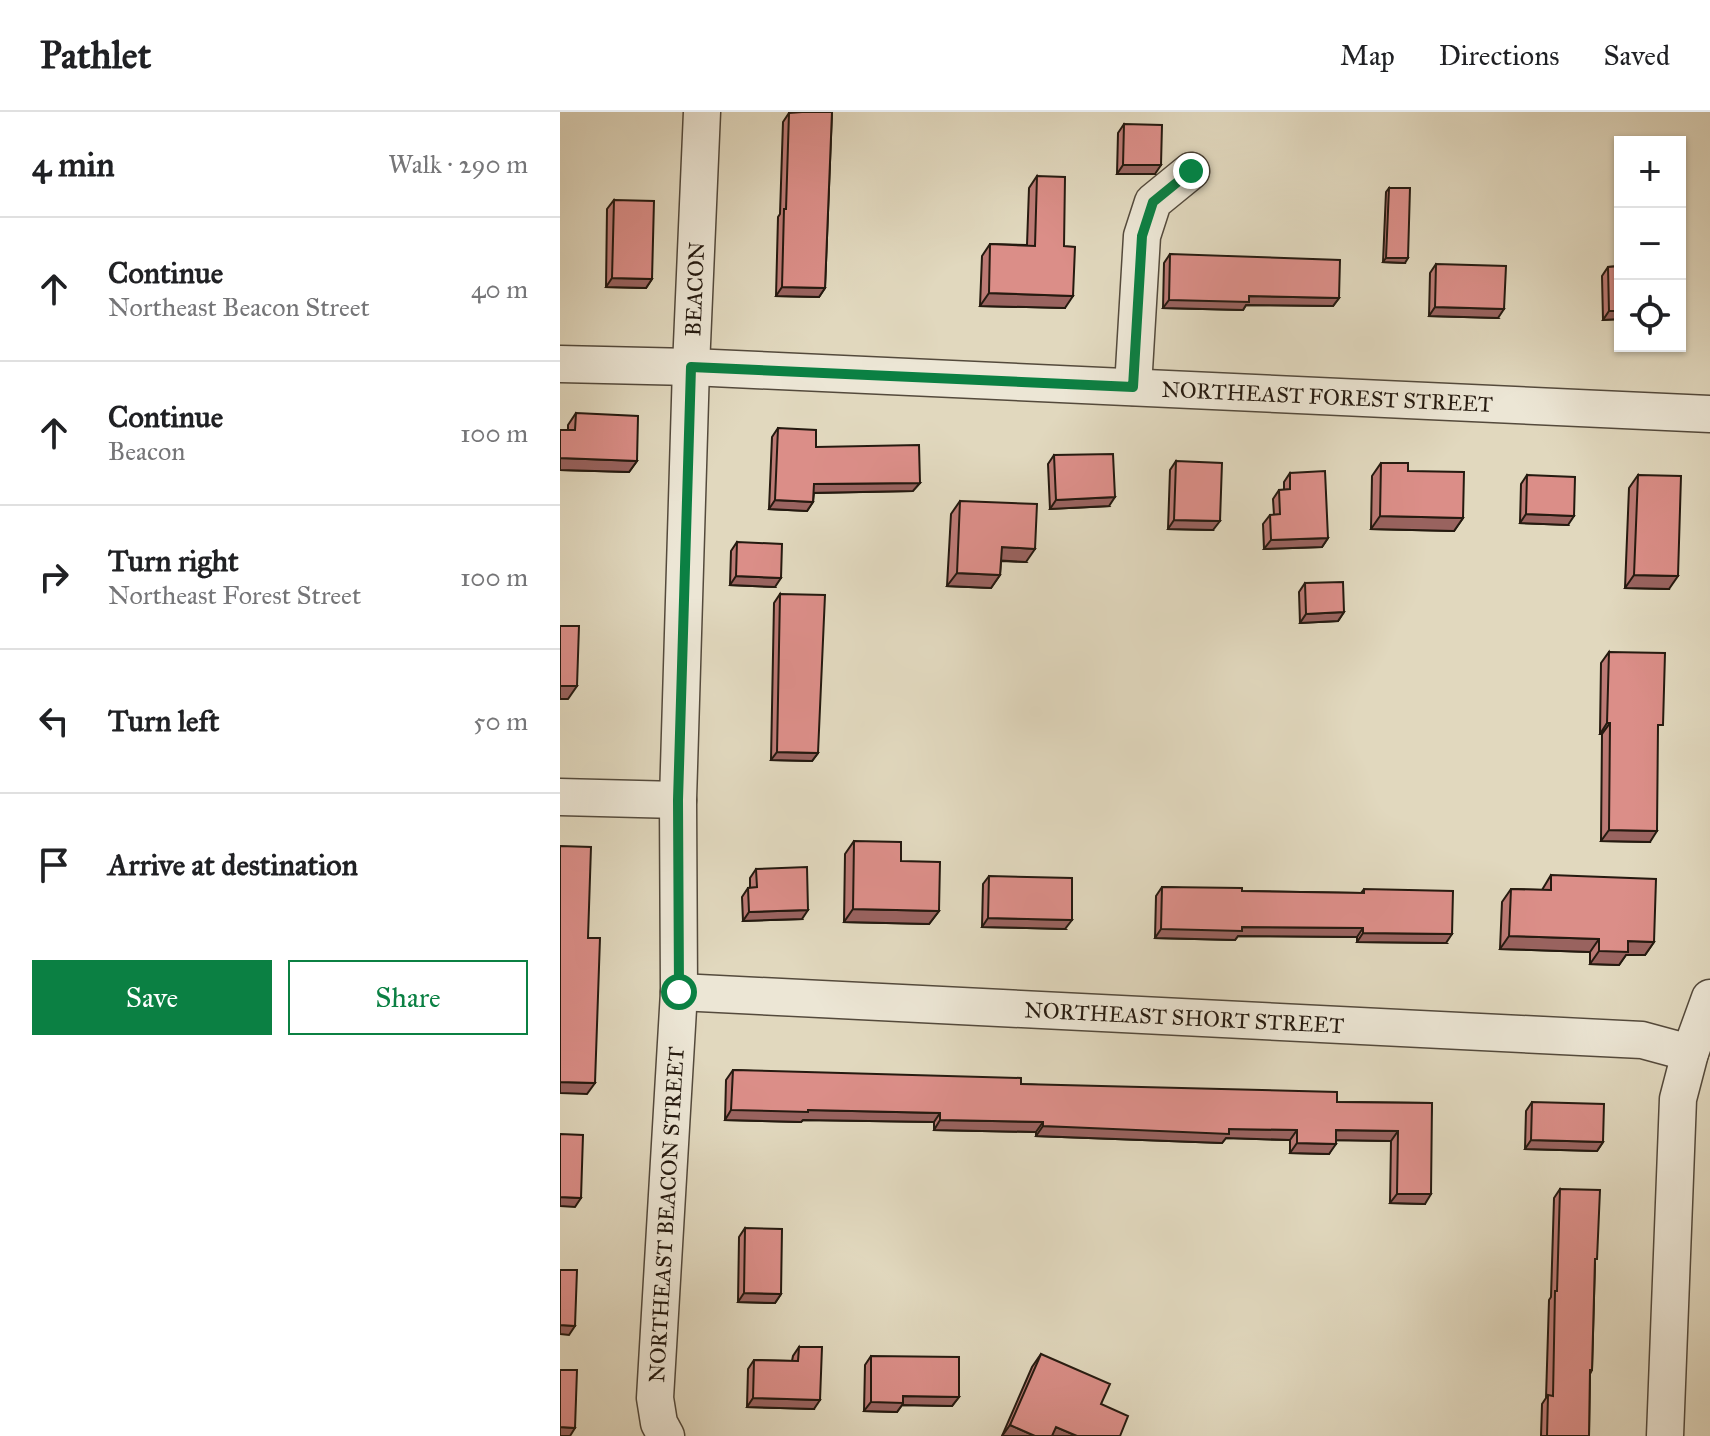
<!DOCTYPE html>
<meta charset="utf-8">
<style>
body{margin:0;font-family:"IM FELL Great Primer",serif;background:#f2f2f2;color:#202124}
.controls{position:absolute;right:24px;top:24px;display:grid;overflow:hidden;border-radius:0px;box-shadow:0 2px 6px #0004}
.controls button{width:72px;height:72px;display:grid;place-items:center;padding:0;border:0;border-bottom:2px solid #e0e0e0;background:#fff;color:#202124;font:40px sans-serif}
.stop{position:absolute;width:24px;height:24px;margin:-18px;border:6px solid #0b8043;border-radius:50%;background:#fff}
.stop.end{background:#0b8043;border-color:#fff;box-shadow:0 2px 8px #0008}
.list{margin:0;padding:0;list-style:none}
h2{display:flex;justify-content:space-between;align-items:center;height:104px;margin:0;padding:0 32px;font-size:34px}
h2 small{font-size:26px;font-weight:400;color:#757577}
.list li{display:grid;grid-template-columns:52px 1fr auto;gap:24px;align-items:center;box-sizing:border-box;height:144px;padding:0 32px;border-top:2px solid #e0e0e0}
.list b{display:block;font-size:30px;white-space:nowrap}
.list p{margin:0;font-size:26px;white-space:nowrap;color:#757577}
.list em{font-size:26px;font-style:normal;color:#757577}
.actions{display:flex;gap:16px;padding:24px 32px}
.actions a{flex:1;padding:18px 0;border:2px solid #0b8043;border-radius:0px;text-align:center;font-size:28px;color:#0b8043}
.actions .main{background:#0b8043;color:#fff}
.icon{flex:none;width:44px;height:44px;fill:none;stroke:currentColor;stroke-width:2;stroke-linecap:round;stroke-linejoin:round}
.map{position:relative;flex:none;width:1150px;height:1324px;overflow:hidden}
header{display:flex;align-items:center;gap:48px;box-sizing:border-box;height:112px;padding:0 40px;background:#fff;border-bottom:2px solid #e0e0e0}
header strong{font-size:38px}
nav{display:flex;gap:44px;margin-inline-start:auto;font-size:28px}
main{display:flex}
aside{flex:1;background:#fff}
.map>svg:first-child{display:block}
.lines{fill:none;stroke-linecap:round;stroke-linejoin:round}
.minor-casing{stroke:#544a3c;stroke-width:39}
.minor{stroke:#ece6d5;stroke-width:36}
.wall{fill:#bc7a75;stroke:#251a10;stroke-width:2}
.shaded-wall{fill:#99635f;stroke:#251a10;stroke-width:2}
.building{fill:#db8e88;stroke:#251a10;stroke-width:2}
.route{stroke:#0b8043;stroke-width:10}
.labels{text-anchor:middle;stroke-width:7;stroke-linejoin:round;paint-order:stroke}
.street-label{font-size:22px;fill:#251a10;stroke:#ece6d5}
</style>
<header>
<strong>Pathlet</strong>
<nav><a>Map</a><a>Directions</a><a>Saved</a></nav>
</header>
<main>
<aside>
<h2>4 min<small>Walk · 290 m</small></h2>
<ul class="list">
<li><svg class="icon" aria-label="ahead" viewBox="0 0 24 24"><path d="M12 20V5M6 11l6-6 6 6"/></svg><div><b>Continue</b><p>Northeast Beacon Street</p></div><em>40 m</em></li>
<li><svg class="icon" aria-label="ahead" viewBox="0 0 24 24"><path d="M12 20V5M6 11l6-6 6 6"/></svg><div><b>Continue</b><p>Beacon</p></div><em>100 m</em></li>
<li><svg class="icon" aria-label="right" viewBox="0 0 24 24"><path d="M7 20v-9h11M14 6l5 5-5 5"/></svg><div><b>Turn right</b><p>Northeast Forest Street</p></div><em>100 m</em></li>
<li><svg class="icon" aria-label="left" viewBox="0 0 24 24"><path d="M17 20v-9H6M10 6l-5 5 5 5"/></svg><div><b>Turn left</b></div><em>50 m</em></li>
<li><svg class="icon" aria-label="arrive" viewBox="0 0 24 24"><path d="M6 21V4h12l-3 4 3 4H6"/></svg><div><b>Arrive at destination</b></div></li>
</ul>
<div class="actions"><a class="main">Save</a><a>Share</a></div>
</aside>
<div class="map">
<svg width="1150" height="1324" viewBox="0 0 1150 1324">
<rect width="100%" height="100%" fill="#e1d8be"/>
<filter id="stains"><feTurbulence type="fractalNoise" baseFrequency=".0025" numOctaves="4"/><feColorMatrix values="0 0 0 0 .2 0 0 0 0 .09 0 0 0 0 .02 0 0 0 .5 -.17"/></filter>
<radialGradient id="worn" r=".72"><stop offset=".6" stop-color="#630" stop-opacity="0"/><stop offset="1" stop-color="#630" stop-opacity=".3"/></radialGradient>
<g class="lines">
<g class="minor-casing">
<g id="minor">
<path id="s1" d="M0,252L131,255L1150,302"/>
<path d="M573,275L582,124L593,90L631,59"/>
<path d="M0,685L118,688"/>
<path id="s2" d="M119,880L1082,928L1130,941"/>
<path id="s3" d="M106,1324L99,1311L95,1286L119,880L118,688L131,255L142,0"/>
<path d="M1105,1324L1118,987L1130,941L1150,886"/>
</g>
</g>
<use href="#minor" class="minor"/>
</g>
<path class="wall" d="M236,0H272L265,176L259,185L216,184L218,105L220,102L223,10L229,1Z
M564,12L595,62H557L558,21Z
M477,64L504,134L505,196L420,194L422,144L430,132L467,133L469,76Z
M829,76L845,151L823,150L826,80Z
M54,88L92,167L86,176L46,175L47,97Z
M610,142L779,186L773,194L686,193L683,198L603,196L604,151Z
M876,152L938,206L869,204L870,161Z
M1060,154V207L1043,208L1042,164L1048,155Z
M16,301L77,349L69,360L0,358V318H8V313Z
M218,316L256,335L353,379L254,381L253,390L247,399L209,397L212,325Z
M494,343L549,394L490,397L488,352Z
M616,349L653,418L608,417L610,358Z
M821,351L848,359L903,406L894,419L811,417L812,364Z
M730,361L768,426L762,435L704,437L703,412L710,403H714L713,387L719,378H724V370Z
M967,363L1008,413L960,411L961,372Z
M1078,363L1109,477L1065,476L1069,376Z
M400,389L466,450L441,449L440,463L431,476L387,474L391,402Z
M177,430L215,475L170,473L171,439Z
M745,471L784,500L778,509L740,511L739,480Z
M220,482L258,641L252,649L211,648L214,491Z
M1049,540L1090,730L1041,729L1042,622H1040L1041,551Z
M294,729L341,749L379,799L369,812L284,810L285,742Z
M196,757L242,807L183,809L182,785L188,776H190V766Z
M991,763L1094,830L1085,843H1066L1059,853L1030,852V840L940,837L942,790L951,777L982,778Z
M429,764L505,817L422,815L423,772Z
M602,775L682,779L801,781L804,777L886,831L797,830V825L678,824L675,828L595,826L596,784Z
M173,958L461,972L777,990L872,991L865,1092L830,1091L831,1029L776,1028L769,1042L730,1041V1028L666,1026L662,1031L476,1024V1020L374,1018V1010L243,1008L241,1010L165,1008L166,968Z
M972,990L1043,1030L1037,1039L965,1037L966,999Z
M1000,1077L1035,1151L1032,1258L1030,1262L1029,1324H981L982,1292L986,1286L989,1188L991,1185L994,1086Z
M185,1116L221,1182L215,1191L178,1190L179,1125Z
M239,1235L254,1297L187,1295L188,1257L194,1248L232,1249L233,1244Z
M481,1242L541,1292L560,1324H442L472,1255Z
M311,1244L399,1285L392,1294L342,1293L337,1300L304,1299L305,1253Z"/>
<path class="shaded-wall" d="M563,53H601L595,62H557Z
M826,146H848L845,151L823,150Z
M52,166L92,167L86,176L46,175Z
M222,175L265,176L259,185L216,184Z
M429,181L513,184L505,196L420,194Z
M689,184L779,186L773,194L686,193L683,198L603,196L609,188Z
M875,195L944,197L938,206L869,204Z
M1049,199H1060V207L1043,208Z
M0,346L77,349L69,360L0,358Z
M360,371L353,379L248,381L254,372Z
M555,385L549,394L490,397L496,388Z
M215,388L253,390L247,399L209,397Z
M966,402L1014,404L1008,413L960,411Z
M820,404L903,406L894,419L811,417Z
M614,408L660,409L653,418L608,417Z
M768,426L762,435L704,437L711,428Z
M442,435L475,437L466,450L432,448Z
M397,461L440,463L431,476L387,474Z
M1074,463L1118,464L1109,477L1065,476Z
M176,464L221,466L215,475L170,473Z
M784,500L778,509L740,511L746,502Z
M0,574H17L8,587H0Z
M1047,611H1050L1042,622H1040Z
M217,640L258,641L252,649L211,648Z
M1049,718L1097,719L1090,730L1041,729Z
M293,797L379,799L369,812L284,810Z
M248,798L242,807L183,809L189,800Z
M428,806L512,808L505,817L422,815Z
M682,815L803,816L797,825L678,824L675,828L595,826L601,817Z
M803,821L892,822L886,831L797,830Z
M949,824L1039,827L1030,840L940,837Z
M1068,829L1094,830L1085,843H1066L1059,853L1030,852L1039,839Z
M0,970L35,971L27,982L0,981Z
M171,998H248L380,1001L374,1010L243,1008L241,1010L165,1008Z
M380,1008L483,1010L476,1020L374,1018Z
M483,1014L669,1017L737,1018L730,1028L666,1026L662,1031L476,1024Z
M776,1018L838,1019L831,1029L769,1028Z
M971,1028L1043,1030L1037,1039L965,1037Z
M737,1031L776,1032L769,1042L730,1041Z
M837,1082H871L865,1092L830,1091Z
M0,1085L21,1086L15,1095L0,1094Z
M184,1181L221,1182L215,1191L178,1190Z
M0,1213L15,1214L9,1223L0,1222Z
M343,1284L399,1285L392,1294L342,1293L337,1300L304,1299L311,1290Z
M193,1286L260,1288L254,1297L187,1295Z
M450,1313L475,1324H442Z
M0,1315L15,1316L10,1324H0Z
M496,1315L517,1324H489Z"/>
<path class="building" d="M242,0H272L265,176L222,175L224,97H226L229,1Z
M564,12L602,13L601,53H563Z
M477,64L505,65L504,134L515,135L513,184L429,181L430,132L475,134Z
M829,76H850L848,146H826Z
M54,88L94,89L92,167L52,166Z
M610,142L780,148L779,186L689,184V190L609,188Z
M876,152L946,154L944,197L875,195Z
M1060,154V199H1049L1048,155Z
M16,301L78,304L77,349L0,346V318H15Z
M218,316L256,318V335L359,333L360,371L254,372L253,390L215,388Z
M553,342L555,385L496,388L494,343Z
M616,349L662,351L660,409L614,408Z
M821,351H848V359L904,360L903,406L820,404Z
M765,359L768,426L711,428L710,403L720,402L719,378L730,377V361Z
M967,363L1015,365L1014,404L966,402Z
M1078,363L1121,364L1118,464L1074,463Z
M400,389L477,392L475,437L442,435L440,463L397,461Z
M177,430L222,432L221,466L176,464Z
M783,470L784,500L746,502L745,471Z
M220,482L265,483L258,641L217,640Z
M0,514H19L17,574H0Z
M1049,540L1105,541L1103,613H1098L1097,719L1049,718L1050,611H1047Z
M294,729L341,730V749L380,750L379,799L293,797Z
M0,734L31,735L28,826H40L35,971L0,970Z
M247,755L248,798L189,800L188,776L197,775L196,757Z
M991,763L1096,767L1094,830L1068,829V840L1039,839V827L949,824L951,777L991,778Z
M429,764L512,766V808L428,806Z
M602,775L682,776V779L804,781V777L893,779L892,822L803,821V816L682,815V819L601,817Z
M173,958L461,966V972L777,980V990L872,991L871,1082H837L838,1019L776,1018V1032L737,1031V1018L669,1017V1022L483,1014V1010L380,1008V1001L248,998V1000L171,998Z
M972,990L1044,992L1043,1030L971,1028Z
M0,1022L23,1023L21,1086L0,1085Z
M1000,1077L1040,1078L1037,1147H1035L1032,1258H1030L1029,1324H987L988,1283L993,1284L995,1179H997Z
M185,1116L222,1117L221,1182L184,1181Z
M0,1158H17L15,1214L0,1213Z
M239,1235H262L260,1288L193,1286L194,1248L238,1249Z
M481,1242L550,1272L541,1292L568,1304L560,1324H517L496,1315L492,1324H475L450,1313Z
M311,1244L399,1245V1285L343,1284V1291L311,1290Z
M0,1258H17L15,1316L0,1315Z"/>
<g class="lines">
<path class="route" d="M119,880L118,688L131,255L573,275L582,124L593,90L631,59"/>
</g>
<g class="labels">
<g class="street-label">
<text dy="8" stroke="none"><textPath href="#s3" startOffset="1150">BEACON</textPath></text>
<text dy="8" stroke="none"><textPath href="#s1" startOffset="768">NORTHEAST FOREST STREET</textPath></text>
<text dy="8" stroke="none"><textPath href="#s2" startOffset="506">NORTHEAST SHORT STREET</textPath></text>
<text dy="8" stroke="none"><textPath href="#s3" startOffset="224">NORTHEAST BEACON STREET</textPath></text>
</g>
</g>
<rect width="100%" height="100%" filter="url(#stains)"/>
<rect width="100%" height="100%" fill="url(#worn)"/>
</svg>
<div class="controls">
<button>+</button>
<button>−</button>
<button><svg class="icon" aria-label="locate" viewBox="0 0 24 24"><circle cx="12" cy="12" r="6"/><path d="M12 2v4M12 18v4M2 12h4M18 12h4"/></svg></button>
</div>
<div class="stop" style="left:119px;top:880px"></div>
<div class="stop end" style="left:631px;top:59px"></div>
</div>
</main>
